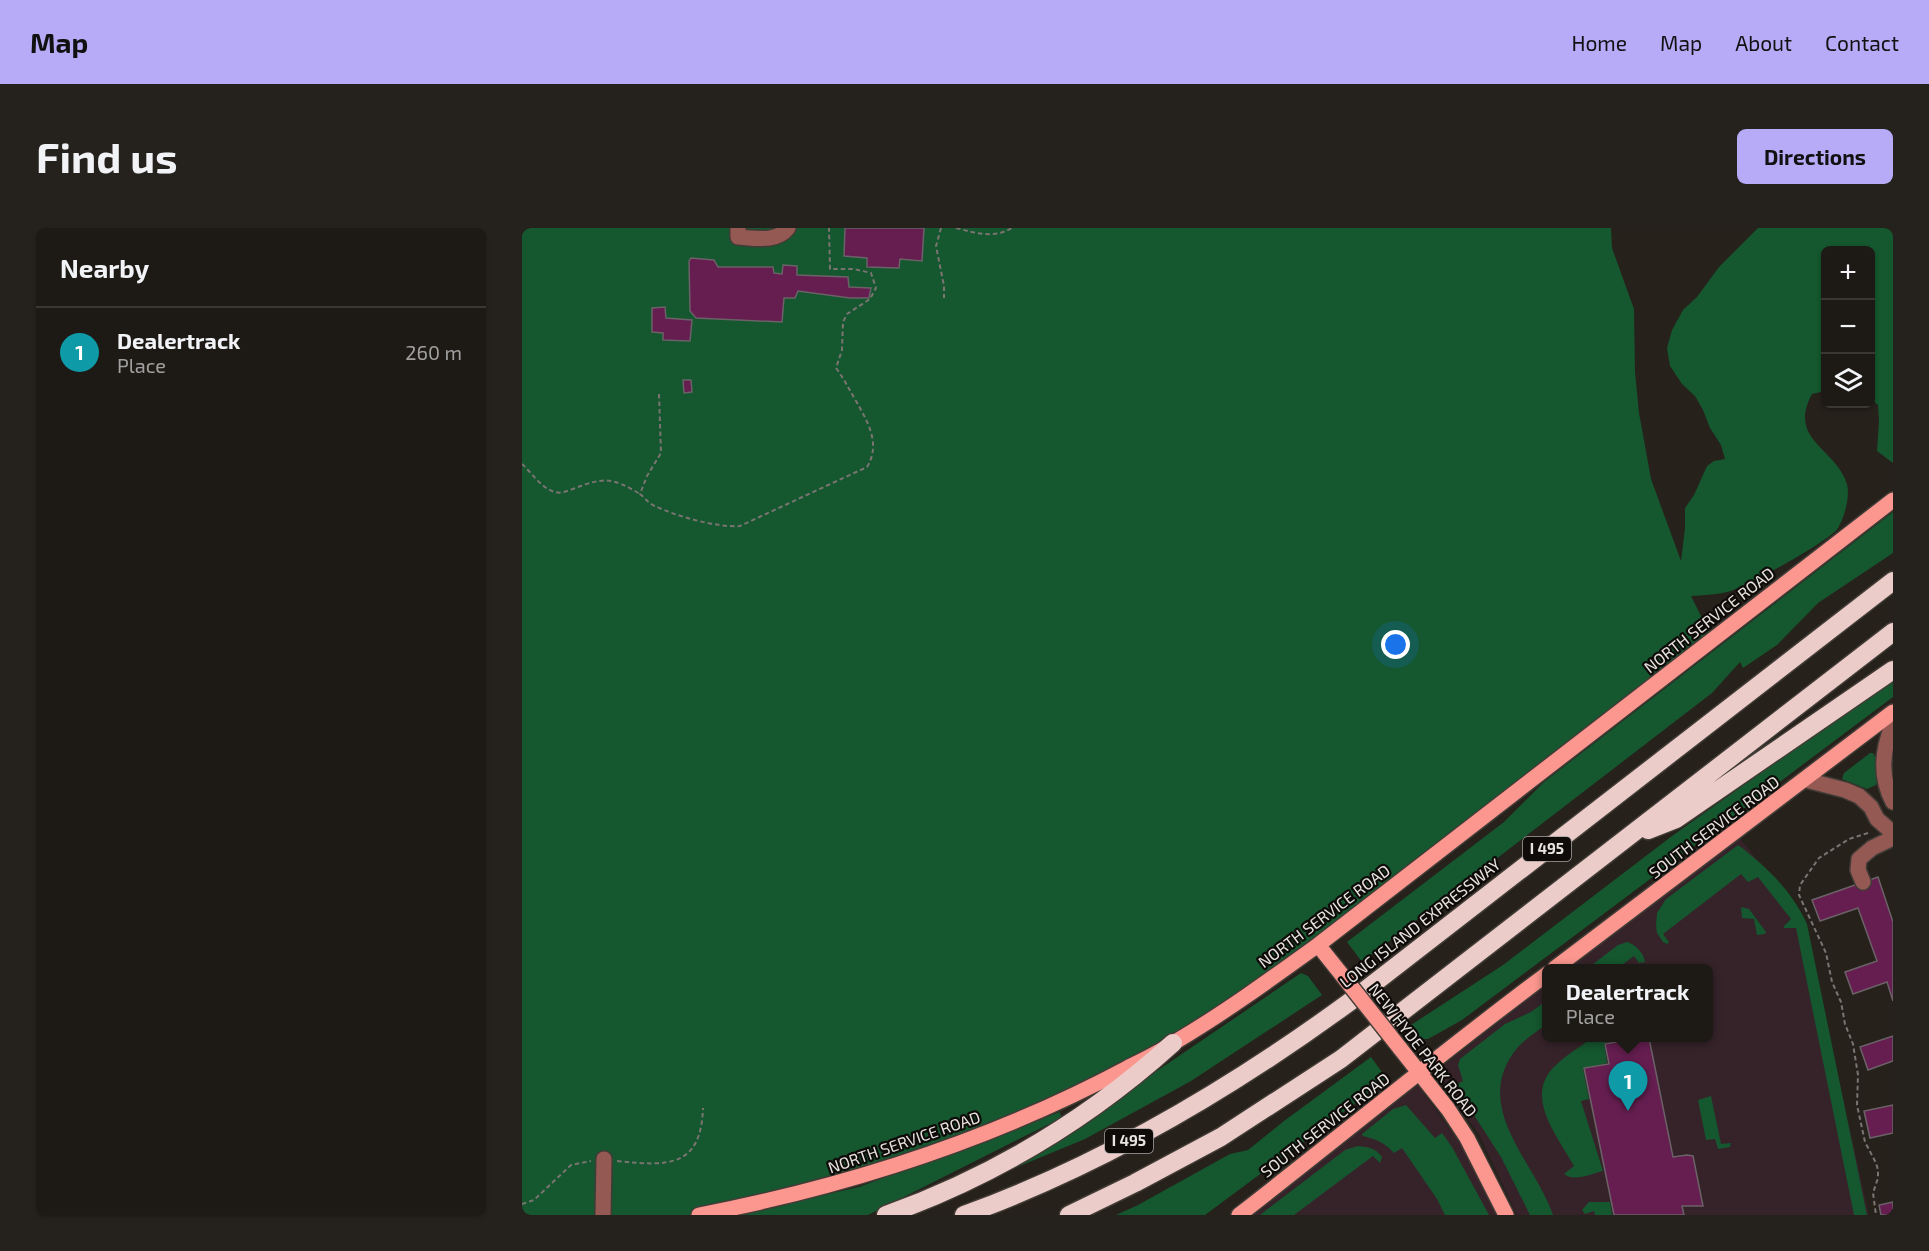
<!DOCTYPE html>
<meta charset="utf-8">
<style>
body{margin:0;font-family:"Exo 2",sans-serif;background:#25221e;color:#f1f3f6}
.controls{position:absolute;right:18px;top:18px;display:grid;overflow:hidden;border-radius:9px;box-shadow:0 2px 4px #0004}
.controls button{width:54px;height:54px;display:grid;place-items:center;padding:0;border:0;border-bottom:2px solid #3b3834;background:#1d1915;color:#f1f3f6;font:30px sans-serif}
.you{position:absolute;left:874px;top:417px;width:21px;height:21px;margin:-15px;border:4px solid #fff;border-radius:50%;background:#1a73e8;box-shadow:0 0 0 9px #1a73e833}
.badge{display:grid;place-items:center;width:39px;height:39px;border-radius:50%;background:#b7abf8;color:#fff;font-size:20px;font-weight:700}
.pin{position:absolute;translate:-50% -50px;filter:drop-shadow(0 2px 3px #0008)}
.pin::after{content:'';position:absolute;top:32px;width:21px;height:18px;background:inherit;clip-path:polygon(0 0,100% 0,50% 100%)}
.popup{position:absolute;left:1020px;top:736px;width:171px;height:78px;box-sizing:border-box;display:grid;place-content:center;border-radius:9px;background:#1d1915;filter:drop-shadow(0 2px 4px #0005);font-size:20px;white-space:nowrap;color:#a0a0a0}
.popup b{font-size:22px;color:#f1f3f6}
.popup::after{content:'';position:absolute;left:50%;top:100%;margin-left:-12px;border:12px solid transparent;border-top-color:#1d1915}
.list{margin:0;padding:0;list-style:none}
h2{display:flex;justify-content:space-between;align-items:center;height:78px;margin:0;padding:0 24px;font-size:26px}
h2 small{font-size:20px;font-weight:400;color:#a0a0a0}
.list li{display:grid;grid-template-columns:39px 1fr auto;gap:18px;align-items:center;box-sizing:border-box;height:90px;padding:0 24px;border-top:2px solid #3b3834}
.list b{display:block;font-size:22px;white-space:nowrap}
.list p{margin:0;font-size:20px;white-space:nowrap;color:#a0a0a0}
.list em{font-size:20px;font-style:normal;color:#a0a0a0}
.icon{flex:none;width:33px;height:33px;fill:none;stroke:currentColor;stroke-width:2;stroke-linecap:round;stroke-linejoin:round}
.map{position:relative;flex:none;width:1371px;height:987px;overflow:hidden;border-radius:9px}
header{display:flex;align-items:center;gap:36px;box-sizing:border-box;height:84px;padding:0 30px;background:#b7abf8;color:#111}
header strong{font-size:28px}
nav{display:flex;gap:33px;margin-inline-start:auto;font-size:21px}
.intro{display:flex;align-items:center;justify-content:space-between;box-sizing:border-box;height:144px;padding:0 36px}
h1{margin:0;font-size:42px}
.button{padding:15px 27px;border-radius:9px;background:#b7abf8;color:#111;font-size:21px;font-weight:700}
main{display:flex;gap:36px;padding:0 36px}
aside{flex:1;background:#1d1915;border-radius:9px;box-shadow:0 2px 4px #0004}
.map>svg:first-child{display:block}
.commercial{fill:#36232a}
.green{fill:#15572f}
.building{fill:#661e51;stroke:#6a6267;stroke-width:1.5}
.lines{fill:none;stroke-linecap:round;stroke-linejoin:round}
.minor-casing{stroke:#423c37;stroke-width:18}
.major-casing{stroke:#423c37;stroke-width:18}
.highway-casing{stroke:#423c37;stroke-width:21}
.path{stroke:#7a7571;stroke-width:2;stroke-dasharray:4.5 3;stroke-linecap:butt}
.minor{stroke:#955954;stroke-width:15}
.major{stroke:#fb978e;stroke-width:15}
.highway{stroke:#ebccc8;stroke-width:18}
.major-bridge-casing{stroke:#423c37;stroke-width:18;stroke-linecap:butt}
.major-bridge{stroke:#fb978e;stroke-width:15}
.labels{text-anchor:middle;stroke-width:4.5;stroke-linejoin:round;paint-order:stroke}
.shield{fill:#0e0b09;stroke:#a6a2a0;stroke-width:1.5}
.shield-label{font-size:15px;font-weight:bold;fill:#e7e3e0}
.street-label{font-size:16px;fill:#e7e3e0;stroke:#0e0b09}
</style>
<header>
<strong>Map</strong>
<nav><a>Home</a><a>Map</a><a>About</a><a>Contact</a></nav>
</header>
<div class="intro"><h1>Find us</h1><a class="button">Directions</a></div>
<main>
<aside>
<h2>Nearby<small></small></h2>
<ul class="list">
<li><span class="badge" style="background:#0f9aa8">1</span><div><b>Dealertrack</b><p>Place</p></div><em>260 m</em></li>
</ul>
</aside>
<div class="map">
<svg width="1371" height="987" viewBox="0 0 1371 987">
<rect width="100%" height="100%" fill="#27211c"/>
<path class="commercial" d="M1216,608L1275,682L1282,696L1347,987H995L957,906L912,845L1025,756V810H1187V740H1045Z
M896,857L951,934L978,987H731Z"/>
<path class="green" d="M0,0H1089L1090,20L1112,81L1113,144L1117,185L1129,251L1159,333L1163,300V280L1172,267L1185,238L1192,233L1203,231L1199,217L1188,200L1181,182L1173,168L1160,156L1148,138L1145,120L1150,102L1161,82L1175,69L1197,39L1236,0H1371V235L1355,223L1357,193L1356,177L1349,171L1348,22H1304L1303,163L1290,166C1265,212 1314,220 1325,256C1328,269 1323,288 1316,300C1308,313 1222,360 1205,364C1194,367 1181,367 1169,368L1191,412L710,778L450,912L177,987H0Z
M1371,284V325L1296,375L1255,417L1221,440L1218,434L1190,465L840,734L825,714L982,594L1022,554Z
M1371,451V469L940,792L906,811H899L889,797L981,737L1150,608Z
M1348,525H1351C1356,533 1358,549 1354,557L1345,561L1320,551L1322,545Z
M1216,617C1243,637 1271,664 1285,696L1345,987H1332L1274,700H1262V698L1269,691L1236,649L1226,654L1219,646L1141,706L1147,714L1145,716L1141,714L1135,705L1134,697L1135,685L1144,671Z
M1219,679L1227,681L1244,704L1243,706L1235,707L1232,691L1220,690Z
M1105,714C1113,716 1122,725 1123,734L1117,735L1112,728L1096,740H1066L1096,717Z
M779,745L786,748L800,767L669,853L563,911L459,954L598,868Z
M1025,772V796C1016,803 1004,810 996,819C947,878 1012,932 1031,987H1008L979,929L937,864L935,856L941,853L936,837L938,831L983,796L1009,784Z
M1070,810H1111L1082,815L1085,835L1061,841L1067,871L1059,873L1081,943C1069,946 1052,954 1042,946L1052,938C1036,909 1001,868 1033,838C1044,827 1058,819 1070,810Z
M849,829L862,847V854L683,987H594L616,977L708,926L726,922L762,893Z
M1189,868L1199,916L1209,915L1208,919L1196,921L1193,911L1184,912L1176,872Z
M884,877L913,910L920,905L930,919L967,987H923L915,971L880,920L872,925C863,915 854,911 841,908L840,906L871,881Z
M538,884L539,890L346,987H213L337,959Z
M836,918C846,919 854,920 860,929L858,935L851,928L772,987H738L823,922Z
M1067,974H1088L1090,987H1073L1072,983L1063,986L1060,982Z"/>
<path class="building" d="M323,0H402L400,33L378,31L377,40L345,39V30L322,28Z
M169,30L192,32L196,39H251L252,45L260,46L261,37L275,38V47L326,49L327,59L349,60L347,70H328L276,63L273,70H262L260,94L174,90L168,83L167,33Z
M143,79L144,90L170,92L168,113L141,112V105L130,104V80Z
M161,152H169L170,164L162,165Z
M1356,649L1371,694V773L1365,754L1331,766L1323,744L1355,733L1336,680L1298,693L1290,672Z
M1371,808V833L1346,842L1338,819Z
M1116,810H1127L1151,929L1165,927L1171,928L1181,978H1160L1162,987H1092L1062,840L1087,836L1083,816Z
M1371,877V905L1348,910L1342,883Z
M1371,974V987H1359L1357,977Z"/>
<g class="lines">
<g class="minor-casing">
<path id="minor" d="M216,0V9C233,10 254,15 266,0
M1371,496C1360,522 1357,548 1371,574
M1284,552L1323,562L1337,568L1349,579L1355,591L1371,605
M1341,654L1336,642L1337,631L1350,620L1371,610
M81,987L82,931"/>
</g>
<g class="major-casing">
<path id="major" d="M796,717L820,747
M1033,740L1371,484
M877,819L926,881L945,910L984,987
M177,987C327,958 470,912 605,840C621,832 638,824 653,814C702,785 749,751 796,717L1371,272
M717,987C820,907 920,824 1025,746"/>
</g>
<g class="highway-casing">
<path id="highway" d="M1126,602L1154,591L1371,442
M364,987C470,949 568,890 651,815
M442,987C583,936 712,859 833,770L1371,353
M547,987L613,955L699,909L819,831L1371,404"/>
</g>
<path class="path" d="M419,0L414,18L422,58V70
M434,0C454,5 471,11 490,0
M137,166L139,225L125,248L118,266C123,270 127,276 133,278C153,288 196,300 218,298L345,239C359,216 346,194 334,173C327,161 322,151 314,140L320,122L321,94L325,86L348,71L354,60L349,45L332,41H308L307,0
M0,236C10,245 20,261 33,264C39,266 45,263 51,261C81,249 90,249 118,266
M1346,605L1327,611L1297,630L1278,657L1277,667L1304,725L1310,754L1319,774L1323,796L1331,816L1336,847L1335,877L1343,914L1354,935L1356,942V950L1351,965L1354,987
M95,933C144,938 179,941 181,880
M0,976L12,972L49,937L69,933"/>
<use href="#minor" class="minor"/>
<use href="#major" class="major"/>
<use href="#highway" class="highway"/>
<g class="major-bridge-casing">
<path id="major-bridge" d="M820,747L877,819"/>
</g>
<use href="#major-bridge" class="major-bridge"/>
</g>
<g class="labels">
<g class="shield">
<rect x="1001" y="609" width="48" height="24" rx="4.5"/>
<rect x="583" y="901" width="48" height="24" rx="4.5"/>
</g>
<g class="shield-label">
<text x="1025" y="626">I 495</text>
<text x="607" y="918">I 495</text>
</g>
<g class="street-label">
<text transform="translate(1187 392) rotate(-38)" y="6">NORTH SERVICE ROAD</text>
<text transform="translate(1192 599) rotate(-37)" y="6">SOUTH SERVICE ROAD</text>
<text transform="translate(802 688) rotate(-37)" y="6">NORTH SERVICE ROAD</text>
<text transform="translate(898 695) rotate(-38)" y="6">LONG ISLAND EXPRESSWAY</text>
<text transform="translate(901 822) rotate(52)" y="6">NEW HYDE PARK ROAD</text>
<text transform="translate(803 897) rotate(-38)" y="6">SOUTH SERVICE ROAD</text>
<text transform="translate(382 914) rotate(-19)" y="6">NORTH SERVICE ROAD</text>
</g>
</g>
</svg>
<div class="controls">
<button>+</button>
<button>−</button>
<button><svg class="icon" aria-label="layers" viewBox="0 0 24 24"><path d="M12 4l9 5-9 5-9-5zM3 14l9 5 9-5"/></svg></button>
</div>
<div class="you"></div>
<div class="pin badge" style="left:1106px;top:883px;background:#0f9aa8">1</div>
<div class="popup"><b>Dealertrack</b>Place</div>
</div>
</main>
